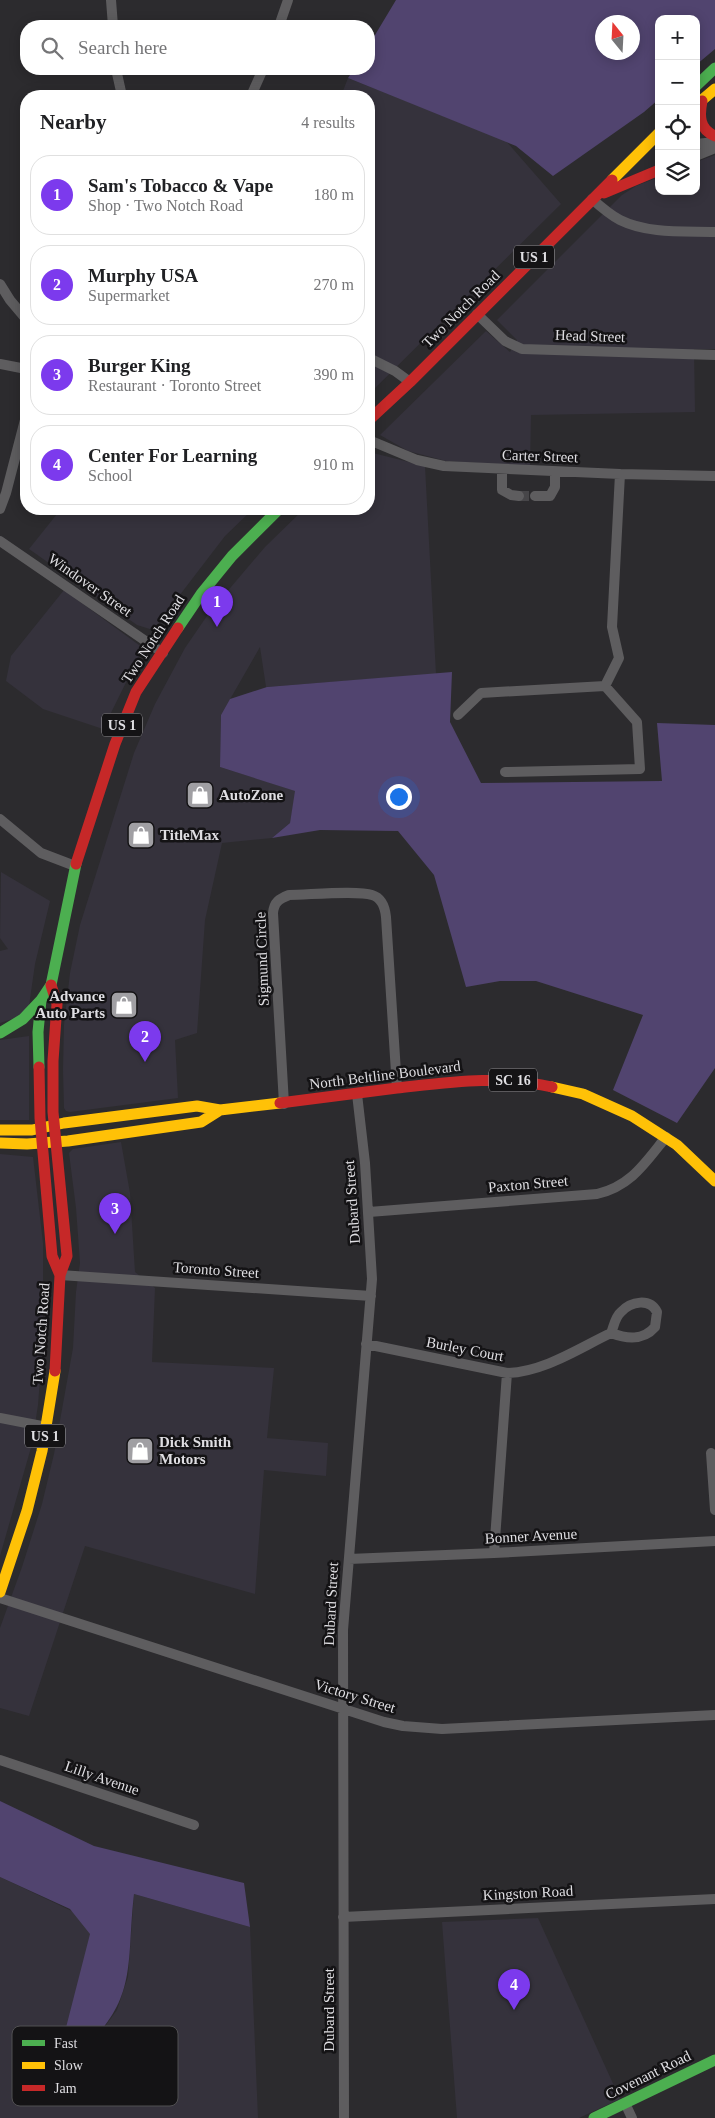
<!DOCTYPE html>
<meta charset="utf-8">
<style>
body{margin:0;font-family:"Times New Roman",serif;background:#f6f6f6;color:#202124}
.controls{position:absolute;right:15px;top:15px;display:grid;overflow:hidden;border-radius:10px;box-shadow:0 2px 12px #0003}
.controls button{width:45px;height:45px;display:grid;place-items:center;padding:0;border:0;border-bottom:1px solid #e0e0e0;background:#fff;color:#202124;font:25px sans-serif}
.compass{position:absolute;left:595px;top:15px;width:45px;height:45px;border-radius:50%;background:#fff;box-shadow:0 2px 12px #0003;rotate:342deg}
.you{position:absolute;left:398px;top:796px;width:18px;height:18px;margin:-12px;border:4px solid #fff;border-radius:50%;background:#1a73e8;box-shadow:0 0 0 8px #1a73e833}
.badge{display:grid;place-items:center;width:32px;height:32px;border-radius:50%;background:#7c3aed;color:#fff;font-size:16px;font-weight:700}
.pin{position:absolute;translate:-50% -41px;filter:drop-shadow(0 1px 2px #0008)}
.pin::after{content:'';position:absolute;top:26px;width:18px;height:15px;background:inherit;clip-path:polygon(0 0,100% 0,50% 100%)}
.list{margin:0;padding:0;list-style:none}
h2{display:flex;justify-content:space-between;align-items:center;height:65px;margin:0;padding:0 20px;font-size:21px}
h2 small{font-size:16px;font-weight:400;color:#757577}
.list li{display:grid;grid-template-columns:32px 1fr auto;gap:15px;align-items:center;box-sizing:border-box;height:80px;margin:0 10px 10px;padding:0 10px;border:1px solid #e0e0e0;border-radius:20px}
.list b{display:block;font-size:19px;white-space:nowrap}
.list p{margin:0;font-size:16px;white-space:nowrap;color:#757577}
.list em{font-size:16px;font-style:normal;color:#757577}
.icon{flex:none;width:28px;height:28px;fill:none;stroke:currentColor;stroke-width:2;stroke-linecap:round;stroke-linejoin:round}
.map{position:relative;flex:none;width:715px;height:2118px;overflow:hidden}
.search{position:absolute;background:#fff;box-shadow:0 2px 12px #0003;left:20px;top:20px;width:355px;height:55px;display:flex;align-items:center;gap:12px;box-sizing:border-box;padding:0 18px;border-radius:20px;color:#757577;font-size:19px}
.panel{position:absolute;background:#fff;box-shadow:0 2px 12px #0003;left:20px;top:90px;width:355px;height:425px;border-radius:20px}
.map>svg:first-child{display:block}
.built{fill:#35323c}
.forest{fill:#51446f;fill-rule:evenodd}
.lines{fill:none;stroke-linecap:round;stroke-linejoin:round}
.street-tunnel{stroke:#474649;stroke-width:10;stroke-dasharray:10 5;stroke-linecap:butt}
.street{stroke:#5e5d5f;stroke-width:10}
.fast{stroke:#4caf50;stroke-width:11}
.slow{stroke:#ffc107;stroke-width:11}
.jam{stroke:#c62828;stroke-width:11}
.labels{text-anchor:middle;stroke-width:5;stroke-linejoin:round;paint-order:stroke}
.shield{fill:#141315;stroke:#a2a1a4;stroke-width:1}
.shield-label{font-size:14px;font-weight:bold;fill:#dfdee2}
.street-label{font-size:15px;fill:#dfdee2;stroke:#141315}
.poi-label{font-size:15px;font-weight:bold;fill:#dfdee2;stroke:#141315;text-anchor:start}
.key{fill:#141315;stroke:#515052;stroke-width:1}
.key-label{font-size:14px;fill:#dfdee2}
</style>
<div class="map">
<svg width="715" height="2118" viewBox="0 0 715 2118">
<rect width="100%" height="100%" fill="#2c2b2e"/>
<path class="built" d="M348,78L506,141L561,204L369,394V96H341Z
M715,155V349H694L695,412L531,415L530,466L446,461L408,451L380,435L486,331L510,352L517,340L497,320L622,195L636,186L659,177V191H696V162Z
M369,452L425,466L436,674L266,687L260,647L221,715L220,767L296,791L290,823L272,838L222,843L205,920L197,1033L175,1040L178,1098L70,1112L66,1111L64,1108L63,1070L64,1025L70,973L80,925L134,753L155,704L185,648L209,613L265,547L304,509H369Z
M61,509H253L225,536L153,630L137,625L29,549Z
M64,590L143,648L103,729L43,709L6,681L11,656Z
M1,872L50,901L35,964L29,1006L21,1016L0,1023V951L8,949L0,938Z
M29,1036V1120H0V1040Z
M121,1142L130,1193L135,1272L155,1288L152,1362L274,1368L267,1438L328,1443L326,1476L264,1470L255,1594L85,1546L29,1716L0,1708V1628L22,1567L42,1504L54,1454L73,1348L76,1292L80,1263L76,1208L69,1153L73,1149Z
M0,1154L33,1157L43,1243V1340L38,1405L32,1444L0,1556Z
M0,1877L93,1921L80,2051L103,2029L117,2010L128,1977L134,1894L250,1927L258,2118H0Z
M538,1918L620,2099L579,2118H457L442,1922Z"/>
<path class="forest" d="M396,0H715V49L696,65V19H659V99L644,112L553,176L516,146L348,78L354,69H369V45ZM632,22V52H602V22Z
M452,672L450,722L481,783L662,781L657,723L715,725V1068L677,1123L613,1090L643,1015L536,981H500L466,987L434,875L398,831L320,830L272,838L290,823L295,791L220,767L221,715L230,699L267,687Z
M0,1801L94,1846L244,1883L250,1927L134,1894C126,1963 139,2001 80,2051H60L90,1934L70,1909L0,1877Z"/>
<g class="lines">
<path class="street-tunnel" d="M519,496H535"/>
<path class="street" d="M111,0L113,26
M279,26L288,0
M116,69L122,96
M251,96L263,69
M696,144L715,142
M696,156L715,148
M592,199C601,207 610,215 620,220C648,234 684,231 715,232
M0,284L10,300L26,319
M477,314L505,341L522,349L715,355
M369,358L395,371L410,382
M0,364L26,369
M369,440L417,460L444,466L620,474L715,476
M502,470V490L511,495L519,496
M535,496H550L555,487V472
M0,509L6,493L26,416
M0,541L163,653
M605,686L619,658L612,627L620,474
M458,715L481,693L605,686L637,722L640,769L505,772
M0,819L41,853L75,866
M284,1104L273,913C274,902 279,899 289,895C307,895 358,890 372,895C382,898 385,907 386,917L397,1088
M369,1212L597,1194C631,1186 645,1163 666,1137
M60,1275L371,1296
M366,1344L507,1373C544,1372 579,1348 611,1333C614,1326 615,1317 621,1312C631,1301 650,1298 657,1312L655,1327C643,1341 627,1339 611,1333
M0,1418L47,1427
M711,1453L715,1510
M494,1553L507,1373
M349,1559L494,1553L715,1541
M0,1598L384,1722L403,1726L442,1729L715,1715
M0,1760L194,1825
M343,1917L715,1899
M625,2103L632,2118
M344,2118L343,1630L372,1279L365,1163L357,1094"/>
<path class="fast" d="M696,86L715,68
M178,628L201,594L232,556L279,509
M0,1033L23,1019L41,1000
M39,1067L38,1032L41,1000L51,985L76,864
M594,2118L715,2060"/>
<path class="slow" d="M696,105L715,89
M612,180L659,133
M552,1087L583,1094L632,1116L677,1145L715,1181
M0,1130H32L64,1123L197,1106L220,1110L280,1103
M0,1143L27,1144L68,1141L201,1122L220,1110
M0,1592L27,1511L42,1451L55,1371"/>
<path class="jam" d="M702,101C699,116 699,129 715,136
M604,193L659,170
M369,420L410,382L612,180
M76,864L115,744L136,692L178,628
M51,985L57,1004L53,1061V1112L67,1256L60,1275L55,1371
M39,1067L40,1118L52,1256L60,1275
M280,1103C319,1098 358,1093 397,1088C452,1082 497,1075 552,1087"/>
</g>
<defs>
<g id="shop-square" transform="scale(1.4375)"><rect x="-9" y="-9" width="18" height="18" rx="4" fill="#a09fa3" stroke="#141315"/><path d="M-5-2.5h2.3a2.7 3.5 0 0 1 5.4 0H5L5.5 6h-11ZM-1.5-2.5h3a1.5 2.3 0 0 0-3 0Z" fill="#fff"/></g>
</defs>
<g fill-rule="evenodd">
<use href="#shop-square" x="200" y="795"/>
<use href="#shop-square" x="141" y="835"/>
<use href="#shop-square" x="124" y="1005"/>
<use href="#shop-square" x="140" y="1451"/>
</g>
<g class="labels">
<g class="shield">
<rect x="514" y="245.5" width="40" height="23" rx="4"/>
<rect x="102" y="713.5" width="40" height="23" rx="4"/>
<rect x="489" y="1068.5" width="48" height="23" rx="4"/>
<rect x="25" y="1424.5" width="40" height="23" rx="4"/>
</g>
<g class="shield-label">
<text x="534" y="262">US 1</text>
<text x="122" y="730">US 1</text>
<text x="513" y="1085">SC 16</text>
<text x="45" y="1441">US 1</text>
</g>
<g class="street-label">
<text transform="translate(461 309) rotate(-45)" y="5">Two Notch Road</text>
<text transform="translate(590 336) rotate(2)" y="5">Head Street</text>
<text transform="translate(540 456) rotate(2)" y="5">Carter Street</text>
<text transform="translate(90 585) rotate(35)" y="5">Windover Street</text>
<text transform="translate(153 639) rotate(-57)" y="5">Two Notch Road</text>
<text transform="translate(262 959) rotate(-92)" y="5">Sigmund Circle</text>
<text transform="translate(385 1075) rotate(-7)" y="5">North Beltline Boulevard</text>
<text transform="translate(528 1184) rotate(-5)" y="5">Paxton Street</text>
<text transform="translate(352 1202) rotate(-94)" y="5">Dubard Street</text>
<text transform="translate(216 1270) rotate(4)" y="5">Toronto Street</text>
<text transform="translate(41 1334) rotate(-86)" y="5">Two Notch Road</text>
<text transform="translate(465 1349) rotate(11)" y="5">Burley Court</text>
<text transform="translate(531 1536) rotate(-3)" y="5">Bonner Avenue</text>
<text transform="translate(331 1604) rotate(-87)" y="5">Dubard Street</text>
<text transform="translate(355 1696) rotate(17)" y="5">Victory Street</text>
<text transform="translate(102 1778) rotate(19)" y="5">Lilly Avenue</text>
<text transform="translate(528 1893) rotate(-3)" y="5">Kingston Road</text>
<text transform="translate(329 2010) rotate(-90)" y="5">Dubard Street</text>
<text transform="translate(648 2075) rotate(-26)" y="5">Covenant Road</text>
</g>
<g class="poi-label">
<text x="219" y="800">AutoZone</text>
<text x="160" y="840">TitleMax</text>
<text x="105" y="1001" text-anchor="end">Advance<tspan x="105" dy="17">Auto Parts</tspan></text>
<text x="159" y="1447">Dick Smith<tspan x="159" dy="17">Motors</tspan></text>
</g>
</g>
<rect x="12" y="2026" width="166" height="80" rx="8" class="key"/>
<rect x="22" y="2040" width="23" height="6" fill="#4caf50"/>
<rect x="22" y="2062" width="23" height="7" fill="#ffc107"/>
<rect x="22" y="2085" width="23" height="6" fill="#c62828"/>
<g class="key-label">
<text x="54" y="2048">Fast</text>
<text x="54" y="2070">Slow</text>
<text x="54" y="2093">Jam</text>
</g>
</svg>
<div class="controls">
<button>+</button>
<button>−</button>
<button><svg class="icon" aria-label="locate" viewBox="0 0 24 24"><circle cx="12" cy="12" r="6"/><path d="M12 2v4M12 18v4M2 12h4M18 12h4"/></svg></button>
<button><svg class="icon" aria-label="layers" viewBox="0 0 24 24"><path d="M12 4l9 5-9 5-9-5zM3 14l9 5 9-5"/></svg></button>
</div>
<svg class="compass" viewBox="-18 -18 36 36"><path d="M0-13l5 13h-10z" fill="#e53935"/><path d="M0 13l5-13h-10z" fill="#757577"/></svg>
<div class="you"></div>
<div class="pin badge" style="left:217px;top:627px">1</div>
<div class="pin badge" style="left:145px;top:1062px">2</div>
<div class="pin badge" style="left:115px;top:1234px">3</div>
<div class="pin badge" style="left:514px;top:2010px">4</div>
<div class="search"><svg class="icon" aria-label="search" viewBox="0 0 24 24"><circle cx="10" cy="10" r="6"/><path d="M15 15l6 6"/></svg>Search here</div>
<section class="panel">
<h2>Nearby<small>4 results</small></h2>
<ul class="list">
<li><span class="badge">1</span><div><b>Sam's Tobacco &amp; Vape</b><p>Shop · Two Notch Road</p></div><em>180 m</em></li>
<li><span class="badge">2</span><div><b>Murphy USA</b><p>Supermarket</p></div><em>270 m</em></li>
<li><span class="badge">3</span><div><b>Burger King</b><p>Restaurant · Toronto Street</p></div><em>390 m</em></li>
<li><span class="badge">4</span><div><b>Center For Learning</b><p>School</p></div><em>910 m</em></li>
</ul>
</section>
</div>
